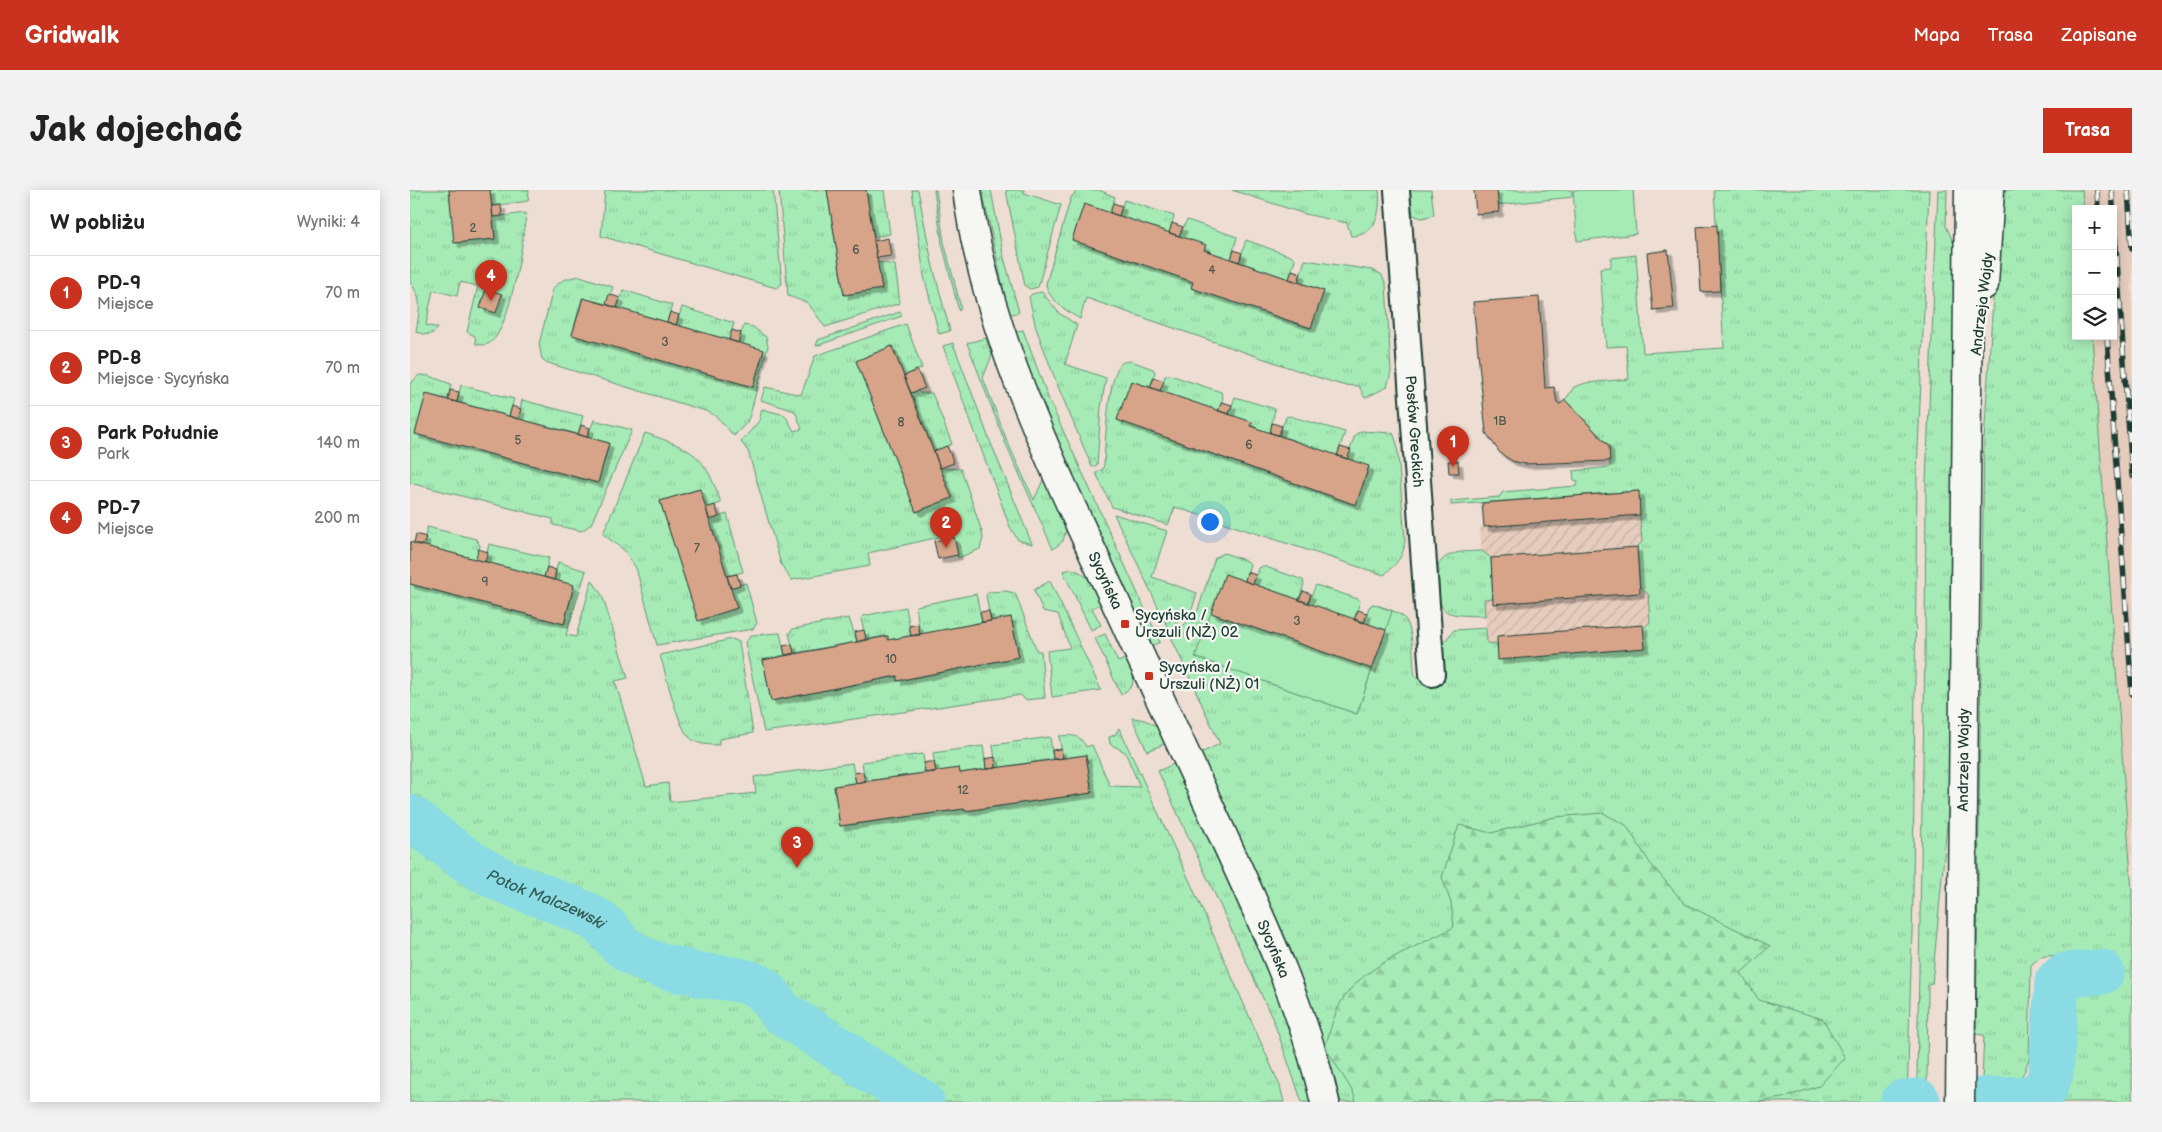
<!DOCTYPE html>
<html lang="pl">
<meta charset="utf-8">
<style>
body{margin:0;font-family:"Balsamiq Sans",sans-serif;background:#f2f2f2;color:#222}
.controls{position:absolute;right:15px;top:15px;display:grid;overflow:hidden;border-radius:0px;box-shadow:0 2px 12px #0003}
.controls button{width:45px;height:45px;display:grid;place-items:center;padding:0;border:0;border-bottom:1px solid #e0e0e0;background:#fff;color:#222;font:25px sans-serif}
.you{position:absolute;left:799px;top:331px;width:18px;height:18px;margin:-12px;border:4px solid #fff;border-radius:50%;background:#1a73e8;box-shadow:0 0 0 8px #1a73e833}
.badge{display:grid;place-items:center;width:32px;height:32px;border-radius:50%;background:#c8321e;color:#fff;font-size:16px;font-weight:700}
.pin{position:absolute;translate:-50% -41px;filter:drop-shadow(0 1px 2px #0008)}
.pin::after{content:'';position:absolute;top:26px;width:18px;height:15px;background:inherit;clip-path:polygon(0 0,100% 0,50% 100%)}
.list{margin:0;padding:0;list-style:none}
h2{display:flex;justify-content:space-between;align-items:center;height:65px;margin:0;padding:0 20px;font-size:21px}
h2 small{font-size:16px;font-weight:400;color:#767676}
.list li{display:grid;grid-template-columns:32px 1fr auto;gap:15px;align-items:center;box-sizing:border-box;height:75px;padding:0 20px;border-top:1px solid #e0e0e0}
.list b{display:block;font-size:19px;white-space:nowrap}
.list p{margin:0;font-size:16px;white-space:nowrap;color:#767676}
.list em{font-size:16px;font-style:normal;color:#767676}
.icon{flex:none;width:28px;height:28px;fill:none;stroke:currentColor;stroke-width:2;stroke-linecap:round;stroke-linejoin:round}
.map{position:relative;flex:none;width:1722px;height:912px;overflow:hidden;border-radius:0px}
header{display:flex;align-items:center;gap:30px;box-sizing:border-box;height:70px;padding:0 25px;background:#c8321e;color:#fff}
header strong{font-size:24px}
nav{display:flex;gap:28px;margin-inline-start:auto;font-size:18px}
.intro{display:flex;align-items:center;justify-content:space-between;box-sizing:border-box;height:120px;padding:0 30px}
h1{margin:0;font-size:35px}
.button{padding:12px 22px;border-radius:0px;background:#c8321e;color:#fff;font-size:18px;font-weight:700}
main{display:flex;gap:30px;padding:0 30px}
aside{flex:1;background:#fff;border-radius:0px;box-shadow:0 2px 12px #0003}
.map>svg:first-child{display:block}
.built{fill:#e6ccbd}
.industrial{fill:url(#industrial-furrows)}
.grass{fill:url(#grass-tufts);stroke:#629475}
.forest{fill:url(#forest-firs);stroke:#629475}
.garden{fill:#a6ebb6;stroke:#629475}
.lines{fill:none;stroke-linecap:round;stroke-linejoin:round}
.river{stroke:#8adbe3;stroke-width:45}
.building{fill:#d7a48a;stroke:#1f3d34;filter:url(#shadow)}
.street-casing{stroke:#1f3d34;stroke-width:28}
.secondary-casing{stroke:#1f3d34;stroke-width:31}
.street{stroke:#f6f6f2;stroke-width:24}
.secondary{stroke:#f6f6f2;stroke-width:28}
.rail-casing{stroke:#1f3d34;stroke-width:5.5}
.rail{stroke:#f6f6f2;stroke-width:4;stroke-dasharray:11;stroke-linecap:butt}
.poi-dot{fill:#c8321e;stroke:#f6f6f2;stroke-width:2}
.labels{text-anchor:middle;stroke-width:4.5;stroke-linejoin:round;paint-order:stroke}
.number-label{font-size:12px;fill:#4d574a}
.street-label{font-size:15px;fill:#1f3d34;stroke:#f6f6f2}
.poi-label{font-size:15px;fill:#1f3d34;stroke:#f6f6f2;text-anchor:start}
.water-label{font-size:16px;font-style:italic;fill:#345d57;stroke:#f6f6f2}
</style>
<header>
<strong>Gridwalk</strong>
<nav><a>Mapa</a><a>Trasa</a><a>Zapisane</a></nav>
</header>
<div class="intro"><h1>Jak dojechać</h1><a class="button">Trasa</a></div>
<main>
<aside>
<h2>W pobliżu<small>Wyniki: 4</small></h2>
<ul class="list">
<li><span class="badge">1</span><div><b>PD-9</b><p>Miejsce</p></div><em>70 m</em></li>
<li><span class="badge">2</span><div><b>PD-8</b><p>Miejsce · Sycyńska</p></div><em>70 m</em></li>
<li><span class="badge">3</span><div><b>Park Południe</b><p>Park</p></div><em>140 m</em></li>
<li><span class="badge">4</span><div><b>PD-7</b><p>Miejsce</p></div><em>200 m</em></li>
</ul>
</aside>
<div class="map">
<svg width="1722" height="912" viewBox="0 0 1722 912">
<defs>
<pattern id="industrial-furrows" width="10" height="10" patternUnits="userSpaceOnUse" patternTransform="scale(1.25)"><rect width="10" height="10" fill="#e6ccbd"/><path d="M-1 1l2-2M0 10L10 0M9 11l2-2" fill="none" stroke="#c5b0a3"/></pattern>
<pattern id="grass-tufts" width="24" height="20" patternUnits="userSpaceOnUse" patternTransform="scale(1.25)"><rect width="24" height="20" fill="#a6ebb6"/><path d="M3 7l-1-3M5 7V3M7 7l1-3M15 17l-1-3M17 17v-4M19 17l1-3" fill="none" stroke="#8eca9d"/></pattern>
<pattern id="forest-firs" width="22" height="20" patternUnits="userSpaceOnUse" patternTransform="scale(1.25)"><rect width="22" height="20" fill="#a6ebb6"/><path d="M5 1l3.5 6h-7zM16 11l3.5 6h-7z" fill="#8eca9d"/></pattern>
<filter id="shadow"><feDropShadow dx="4.5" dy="4.5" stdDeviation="0" flood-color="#0004"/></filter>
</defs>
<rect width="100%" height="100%" fill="#edddd3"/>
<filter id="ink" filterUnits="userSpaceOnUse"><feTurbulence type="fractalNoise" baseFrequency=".02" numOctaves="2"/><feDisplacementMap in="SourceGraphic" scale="10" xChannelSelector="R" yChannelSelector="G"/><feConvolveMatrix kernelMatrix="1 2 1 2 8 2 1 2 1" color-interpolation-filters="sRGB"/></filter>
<g filter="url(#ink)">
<path class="built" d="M1673,0H1722V702L1682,146H1703V19H1674Z"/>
<path class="industrial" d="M1229,301L1232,352L1227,357L1230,397L1238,403L1240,432L1233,439L1235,458L1088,470L1087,454H1077L1070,337H1074L1072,313Z"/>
<path class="grass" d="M0,0H39L45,53L85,49L83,27L116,23C114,48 100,139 81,152C76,156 72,155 66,154L65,146L57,142L68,96L50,92L47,106L23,100L16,135L28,138C21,147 16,145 6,142C9,120 14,111 0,92Z
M80,0H119L118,11L82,16Z
M195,0H363L372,94L366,98L191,46Z
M369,0H417L434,105L472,99L467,72L485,75L490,113L415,137L398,113L378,106Z
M456,0H474L480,44L464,47Z
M502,0H508L522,73L540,141L529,144L514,86Z
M524,0H526L534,52L551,118L549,121L532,53Z
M572,0H581L593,64L609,122L599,125Z
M596,0H614V3L651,15L628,97L620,99L615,96Z
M668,0H689L705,7L700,23L674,14L662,50L783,92L782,98L900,138L914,101L888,92L895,70L962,80L971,84L976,94L981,182L977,197L955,208L949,196L932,195L913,189L676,108L670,129C657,121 638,110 636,94L661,7Z
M822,0H969C971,21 967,46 941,46L937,33L895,24Z
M1000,0H1021L1024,25L1012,28L1003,25Z
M1304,0H1519L1507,283L1503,707L1497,912H931L915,857L881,760L791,563L810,554L761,447L787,423L805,368L814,363L837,371L840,374L835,391L815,385L786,467L947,524L975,441L959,417L963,414C972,417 984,420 992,426C1005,436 1002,471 1005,487L1034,485L1033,453L1044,440L1076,438L1077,453L1087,454L1089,469L1234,458L1233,439L1240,432L1238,404L1230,397L1227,357L1232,352L1228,301L1041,315V311L1089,307L1093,302L1167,296L1168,291L1164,290L1163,281L1200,277L1199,256L1155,210L1164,197L1176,193L1219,189L1216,156L1196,157L1190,78L1201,77V68L1226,65L1233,163L1314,158Z
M1528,0H1537L1536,36L1545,56L1539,613L1522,794L1518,795L1517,891L1512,892L1507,887L1515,465L1516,291Z
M1590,0H1672L1674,19H1666V146H1682L1722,702V912H1623L1639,905L1653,875L1651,799C1660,787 1678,788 1692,787L1690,763L1636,766L1630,767L1621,775L1619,869C1616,877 1614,887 1606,890H1572L1574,845L1566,844L1574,250Z
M714,10L764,26L759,43L709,26Z
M836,50L883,67L885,70L879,89L829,72Z
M170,86L203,97L196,114L172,108L162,145L343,197L354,161L328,153L334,135L343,137L356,147L358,156L340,225L337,232L324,246L308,228L299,222L138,173L132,169L129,154L143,99C150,89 159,88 170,86Z
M213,100L262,115L257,132L207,118Z
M632,102L649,123L667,135L655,174L696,188L691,217L687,275L682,277L647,194L626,138L619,107L622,104Z
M272,117L324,133L319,150L266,135Z
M490,122L492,126L406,156L408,150Z
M496,134L512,178L494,186L482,156L446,171L506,322L542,308L530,278L551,279L572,342L573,348L570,359L548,368L543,344L458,363L460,376L381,390L371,374L338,261L331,252L349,231L352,219L375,225L384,241L392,239L385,221L351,210L355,197L391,205L405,166Z
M613,140L639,210L750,452L742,456C692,354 639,251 605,142Z
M576,148L582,165L573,188L597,251L624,310L634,288L654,332L656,340L653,351L643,359L595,252L557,153Z
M543,153L578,246L622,354L608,350L600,337L533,156Z
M721,171L743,179L745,182L740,197L721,191L707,230L945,315L959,277L937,269L945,245L951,241L983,243L987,254L995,348C995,366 986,374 974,385L765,317L758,335L702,317L686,283L693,279L694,274C695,257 698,179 713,172C714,172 721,171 721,171Z
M9,185L19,186L41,194L38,210L16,204L5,244L188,293L199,253L177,247L184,230L222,240L181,334L172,341L143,335V329L0,293V194Z
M760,185L811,202L813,208L808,221L750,201L755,186Z
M51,195L104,209L99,226L47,212Z
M508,201L510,203H522L542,254L524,261L501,203Z
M825,207L865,219L860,243L840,236L819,224Z
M112,210L173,226L168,244L108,229Z
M879,226L935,242L927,266L869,245L876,227Z
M235,243C284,260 294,263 311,313L296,318L289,299L250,311L288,430L327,418L320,398L336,393L347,433L343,439L247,455L226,378L215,361L193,344Z
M317,324L333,382L317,386L299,330Z
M704,324L757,341L742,387L787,403L782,419L759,440Z
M17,337L66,349L70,356L66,369L13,356Z
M79,354L139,368L134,387L75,372Z
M1072,361L1081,368L1083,408L1074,409L1075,426C1023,425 1031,424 1028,375C1038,360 1055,362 1072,361Z
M148,372L176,381L156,445L166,447L182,390L192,405L218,488L205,491L236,596L258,593L260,612L346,603L344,587L442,573L446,593L424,596L430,636L554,619L555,621L681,603L676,565L653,568L649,546C662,545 670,544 676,557L682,555L700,596L730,597L715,562L700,554L699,547L705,545L709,538L780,692L870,896L874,912H0V394L154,434L164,396L144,390Z
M853,376L893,390L894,394L889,410L843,394L849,378Z
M662,379C680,384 683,398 691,414L682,418L691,435L681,440L653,381Z
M640,391L691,500L642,507L637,461L660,458L648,424L633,421L624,400Z
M595,401L605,403L627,461H631L635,508L615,510L611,505L354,542L335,453L342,445L370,443L375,465L353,470L361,511L487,486L488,491L609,467L601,427L581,431L576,406L579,402Z
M566,404L572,432L510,445L506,416Z
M496,417L501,446L478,450L477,446L456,449L451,429L453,426Z
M439,428L447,452L384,463L379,443L383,439Z
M695,444L708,472L717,468L724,484L722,496L711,505L685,448Z
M322,449L329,452L343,543L309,549V555C299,555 287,555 279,547C267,534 256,484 250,465Z
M722,528C741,529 749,537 757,553L737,561Z
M640,547L643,569L586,578L583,555Z
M573,556L576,579L550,583L549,578L526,582L523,563Z
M513,564L515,583L455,591L452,572Z
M766,573L836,721L885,850L903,912H892L864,832L748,581Z
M1639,775H1650L1640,782L1634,791L1635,880L1628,894L1609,902L1624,887L1627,879L1628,789L1630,782Z"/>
<path class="forest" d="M1193,623L1216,635L1240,673L1275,714L1360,756L1331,783L1349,810L1413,829L1435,868L1409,896L1372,908L1348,912H946L943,902L915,857C919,845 922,832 927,820C946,776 1005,759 1044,737L1041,713L1032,687L1049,635L1081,643L1145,627Z"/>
<path class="garden" d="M1087,0H1162V7L1088,15Z
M1163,0H1223L1226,44L1167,51Z
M777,30L827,47L821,69L794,60L769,46Z
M906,395L948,409L950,412L944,430L898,413Z
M963,414L982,421L976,440L954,433L959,417Z
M801,423L962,479L947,524L785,467Z"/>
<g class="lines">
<g class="river">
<path id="s1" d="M0,627C26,646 52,670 80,684C114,702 152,710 185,729C196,735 201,744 209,753C228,770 249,776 274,781"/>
<path d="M291,785C323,790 354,786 369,821L437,864"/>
<path d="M453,876L512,912"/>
<path d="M1572,910L1621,908L1635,899L1641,883L1647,792L1655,785L1692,782"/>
<path d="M1493,912L1508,911"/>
</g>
</g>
<path class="building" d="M39,0H80L85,49L44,53Z
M417,0H456L472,99L434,105Z
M1064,0H1087L1089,22L1066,24Z
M703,13L712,16L709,26L700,23Z
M674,14L796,55L794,60L914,101L901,138L781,98L783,92L662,50Z
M91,15L92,26L83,27L82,16Z
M762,33L773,37L769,46L759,43Z
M1307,35L1310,101L1291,102L1287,37Z
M478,48L481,66L467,68L464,51Z
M824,60L832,63L829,72L821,69Z
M1258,60L1264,118L1243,120L1237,63Z
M882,80L891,83L888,92L879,89Z
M76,99L92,104L86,123L70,118Z
M199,104L210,108L207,118L196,114Z
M1129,107L1135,198L1144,197L1147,212L1150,214L1155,210L1199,256L1200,271L1115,274L1102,271L1090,263L1076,243L1063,112Z
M173,108L354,160L343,197L162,145Z
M260,122L269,125L266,135L257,132Z
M322,140L331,143L328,153L319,150Z
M482,156L542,308L506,322L446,171Z
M507,180L515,198L501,203L494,186Z
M744,188L754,191L750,201L740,197Z
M721,191L842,232L840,236L959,276L946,315L707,230Z
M40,200L49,202L47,212L38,210Z
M16,204L199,253L188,293L5,244Z
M812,212L822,215L819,224L808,221Z
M102,216L111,219L108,229L99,226Z
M862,233L872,236L869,245L860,243Z
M171,235L180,238L177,247L168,244Z
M537,256L544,273L530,278L524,261Z
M930,257L941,260L937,269L927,266Z
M1038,271H1048L1049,283H1039Z
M290,299L327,418L288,431L250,311Z
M1229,301L1230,325L1074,337L1072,313Z
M305,315L309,327L299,330L296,318Z
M6,344L16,347L13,356L4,353Z
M544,347L548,365L528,369L524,351Z
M0,352L164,395L154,434L0,394Z
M1227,357L1230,403L1083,414L1081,368Z
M68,359L78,362L75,372L66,369Z
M137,377L146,380L144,390L134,387Z
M837,382L846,385L843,394L835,391Z
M327,384L330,395L320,398L317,386Z
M815,384L976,440L962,479L801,423Z
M893,401L901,404L898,413L889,410Z
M948,420L957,423L954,433L944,430Z
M579,421L581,431L572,432L570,422Z
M601,427L609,467L487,491V486L361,511L353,470L478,446V450Z
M508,434L510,445L501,446L499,436Z
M1233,435L1235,458L1088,470L1087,446Z
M454,440L456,449L447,452L445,442Z
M382,454L384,463L375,465L373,456Z
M651,559L653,568L643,569L642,560Z
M676,565L682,603L555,621L554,619L430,636L424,596L549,578L550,583Z
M585,567L586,578L576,579L575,569Z
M518,572H524L526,582L515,583L514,573Z
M449,582H453L455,591L446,593L444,583Z"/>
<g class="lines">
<g class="street-casing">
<g id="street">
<path id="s2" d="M987,0L1022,484"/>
</g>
</g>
<g class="secondary-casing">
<g id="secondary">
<path id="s3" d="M557,0C572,114 617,219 664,322C714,431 765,540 815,650C854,735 894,820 915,912"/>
<path d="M1574,95L1580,0"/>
<path id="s4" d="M1550,912L1559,0"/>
</g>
</g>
<use href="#street" class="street"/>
<use href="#secondary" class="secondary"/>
<g class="rail-casing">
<path id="rail" d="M1687,0L1688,19
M1702,0L1722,286
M1718,0L1722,59
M1697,146L1722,504"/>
</g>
<use href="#rail" class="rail"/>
</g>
</g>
<g class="poi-dot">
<rect x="710" y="429" width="10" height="10" rx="2.5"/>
<rect x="734" y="481" width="10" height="10" rx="2.5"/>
</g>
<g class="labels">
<g class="number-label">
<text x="63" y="42">2</text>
<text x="446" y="64">6</text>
<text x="802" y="84">4</text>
<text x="255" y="156">3</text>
<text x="1090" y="235">1B</text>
<text x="491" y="236">8</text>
<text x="108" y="254">5</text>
<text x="839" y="259">6</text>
<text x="287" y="362">7</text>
<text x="75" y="396">9</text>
<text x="887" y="435">3</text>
<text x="481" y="473">10</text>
<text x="553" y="604">12</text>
</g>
<g class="street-label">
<text transform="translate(1572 114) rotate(-83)" y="5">Andrzeja Wajdy</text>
<text dy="5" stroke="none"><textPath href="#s2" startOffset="242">Posłów Greckich</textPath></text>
<text dy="5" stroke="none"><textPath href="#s3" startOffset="416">Sycyńska</textPath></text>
<text dy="5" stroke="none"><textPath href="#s4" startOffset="342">Andrzeja Wajdy</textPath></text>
<text dy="5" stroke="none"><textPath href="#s3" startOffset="821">Sycyńska</textPath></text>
</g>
<g class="poi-label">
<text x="725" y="430">Sycyńska /<tspan x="725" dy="17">Urszuli (NŻ) 02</tspan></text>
<text x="749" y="482">Sycyńska /<tspan x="749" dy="17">Urszuli (NŻ) 01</tspan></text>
</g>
<g class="water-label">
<text dy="6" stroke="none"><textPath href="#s1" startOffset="160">Potok Malczewski</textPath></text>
</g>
</g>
</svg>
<div class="controls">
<button>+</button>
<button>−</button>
<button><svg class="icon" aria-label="layers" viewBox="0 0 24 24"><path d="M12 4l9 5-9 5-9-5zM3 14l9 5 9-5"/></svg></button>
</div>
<div class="you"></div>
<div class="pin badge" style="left:1043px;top:277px">1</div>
<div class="pin badge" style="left:536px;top:358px">2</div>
<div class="pin badge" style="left:387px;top:678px">3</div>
<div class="pin badge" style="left:81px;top:111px">4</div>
</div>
</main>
